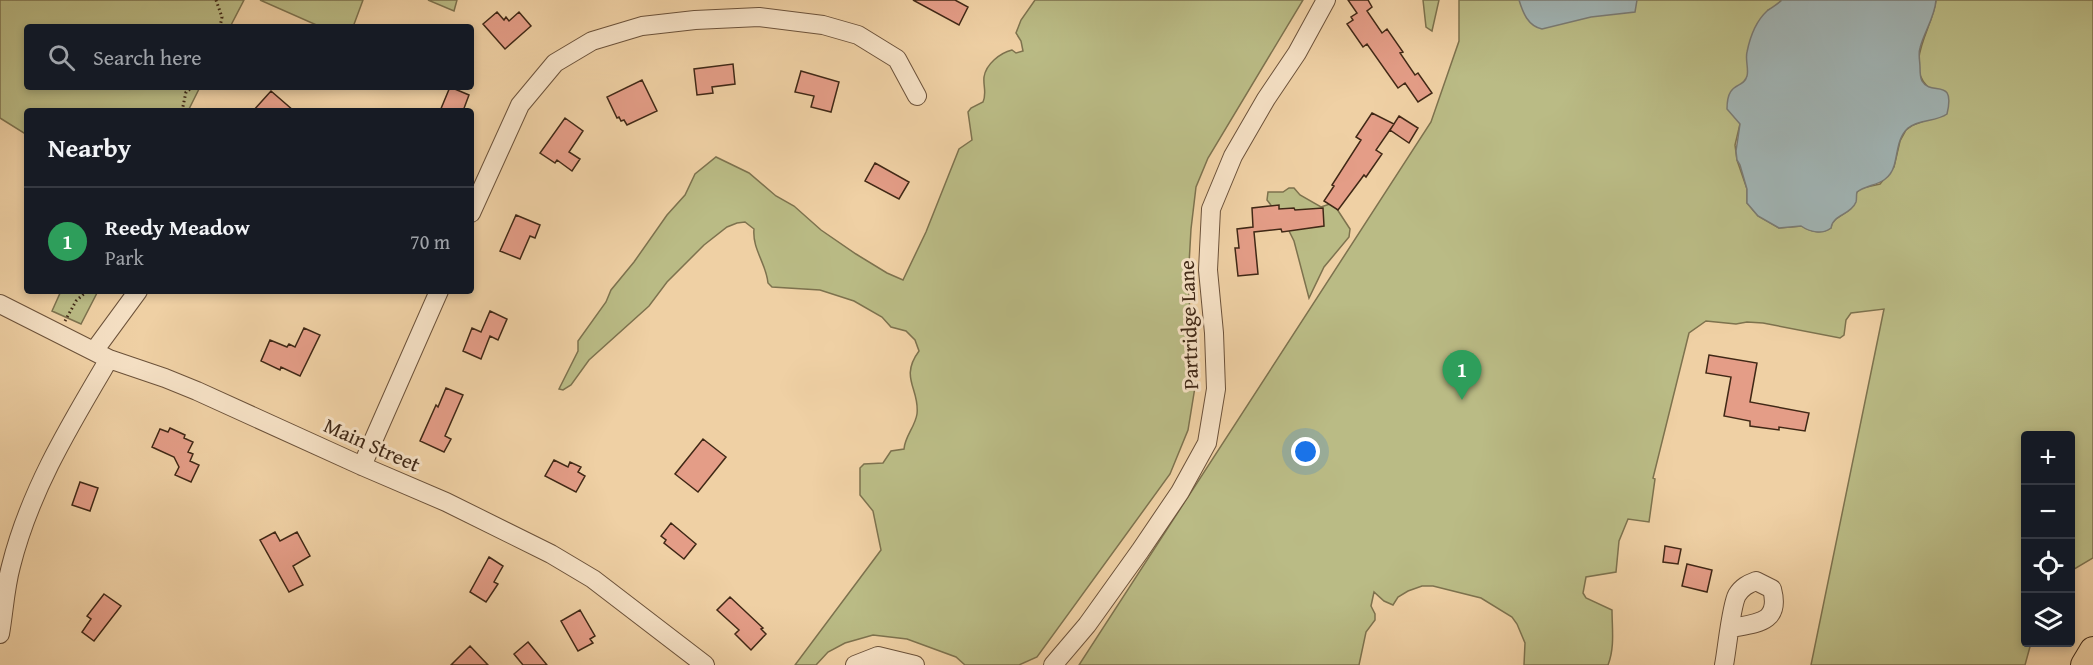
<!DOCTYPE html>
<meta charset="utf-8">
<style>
body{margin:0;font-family:"Gentium Book Plus",serif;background:#20242c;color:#f1f3f6}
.controls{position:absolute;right:18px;bottom:18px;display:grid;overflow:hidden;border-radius:6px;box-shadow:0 3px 9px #0003}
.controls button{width:54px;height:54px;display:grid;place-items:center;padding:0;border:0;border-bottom:2px solid #363941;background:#171b24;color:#f1f3f6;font:30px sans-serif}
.you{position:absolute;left:1306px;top:452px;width:21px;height:21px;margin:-15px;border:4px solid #fff;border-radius:50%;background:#1a73e8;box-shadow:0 0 0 9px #1a73e833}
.badge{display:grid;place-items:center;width:39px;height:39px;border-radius:50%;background:#8c9099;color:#fff;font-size:20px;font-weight:700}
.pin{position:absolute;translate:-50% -50px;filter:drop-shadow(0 2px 3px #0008)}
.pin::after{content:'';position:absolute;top:32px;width:21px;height:18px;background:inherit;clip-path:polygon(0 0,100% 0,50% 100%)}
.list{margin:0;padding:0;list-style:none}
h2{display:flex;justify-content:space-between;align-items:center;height:78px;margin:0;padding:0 24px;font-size:26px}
h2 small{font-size:20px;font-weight:400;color:#9ea1a6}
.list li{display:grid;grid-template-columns:39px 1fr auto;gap:18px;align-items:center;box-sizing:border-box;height:108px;padding:0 24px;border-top:2px solid #363941}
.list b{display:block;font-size:22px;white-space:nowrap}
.list p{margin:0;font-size:20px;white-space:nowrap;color:#9ea1a6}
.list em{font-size:20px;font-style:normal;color:#9ea1a6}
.icon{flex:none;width:33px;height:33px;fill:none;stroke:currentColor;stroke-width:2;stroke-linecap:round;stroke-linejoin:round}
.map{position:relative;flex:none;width:2093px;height:665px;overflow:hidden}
.search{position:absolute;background:#171b24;box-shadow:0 3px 9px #0003;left:24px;top:24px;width:450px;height:66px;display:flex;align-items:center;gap:15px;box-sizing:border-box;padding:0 21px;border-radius:6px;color:#9ea1a6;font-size:22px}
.panel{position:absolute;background:#171b24;box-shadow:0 3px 9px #0003;left:24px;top:108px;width:450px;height:186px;border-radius:6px}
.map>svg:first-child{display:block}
.green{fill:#babb85;stroke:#7d724e;stroke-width:1.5}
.water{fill:#a0b3b3;stroke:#7a7b74;stroke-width:1.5}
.building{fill:#e49d87;stroke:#402816;stroke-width:1.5}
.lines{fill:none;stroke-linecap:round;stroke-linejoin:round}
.minor-casing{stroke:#6c523a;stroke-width:20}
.highway-casing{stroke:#402816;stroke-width:28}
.path{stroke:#402816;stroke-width:3;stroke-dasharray:1.5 3;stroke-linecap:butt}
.minor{stroke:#f5e0c4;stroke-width:18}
.highway{stroke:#efd0a4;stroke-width:26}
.labels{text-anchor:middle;stroke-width:6;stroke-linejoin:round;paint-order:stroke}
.street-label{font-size:21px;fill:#402816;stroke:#f5e0c4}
</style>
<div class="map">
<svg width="2093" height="665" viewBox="0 0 2093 665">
<rect width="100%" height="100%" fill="#efd0a4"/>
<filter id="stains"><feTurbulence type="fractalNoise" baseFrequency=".00333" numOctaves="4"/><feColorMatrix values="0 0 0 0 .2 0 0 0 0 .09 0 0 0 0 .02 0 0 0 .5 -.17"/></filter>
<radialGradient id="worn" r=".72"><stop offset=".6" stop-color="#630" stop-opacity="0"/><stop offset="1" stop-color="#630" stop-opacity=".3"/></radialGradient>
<path class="green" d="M0,0H244L230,27H27V87H200L188,111H27V135L0,118Z
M260,0H363L353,27H321Z
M428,0H457L454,11Z
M1035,0H1303L1208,158L1196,187L1191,229L1188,282L1195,387L1188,430L1170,474L1037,657L1019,665H965L956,657L907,639L873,635L845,643L828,652L816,665H795L881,550L873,511L860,495V468L864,464L883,463L891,451L904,449C905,436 915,427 917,414C920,389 899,378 919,351L915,340L906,331L891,327L882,317L854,301L820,290L772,287L768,283C766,263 752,249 754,229L745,222L737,223L727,227L704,245L667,282L649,306L589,360L571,385L563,390L559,389L578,351V341L606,302L611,290L634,262L667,215L685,195L695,174L716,157L749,173L776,196L794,206L821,230L856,254L887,273L903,280L926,232L959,149L972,140L968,112L971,108L983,102C987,93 983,86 984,77C986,64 1000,53 1012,50L1016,53L1023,51L1021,41L1016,33L1021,20Z
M1423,0H1439L1432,31L1426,27Z
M1459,0H1782L1773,8L1768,10L1740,124L1735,145L1737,160L1747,189V203L1758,216L1779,228L1802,226C1810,232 1822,234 1831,228L1832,223L1836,219L1848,211L1857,192L1862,188L1880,184L1894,167L1900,141L1906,130L1913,125L1924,121L1927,86C1904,63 1934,25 1936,0H2093V558L2071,571L2070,436H2026V642L2031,643L2025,665H1811L1884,309L1851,313L1846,320L1844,335L1840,338L1763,323L1747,322L1736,324L1706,321L1689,333L1653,478L1655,479L1649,522L1628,519L1619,541L1616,572L1586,577L1583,593L1586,598L1612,610C1612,628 1615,647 1608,665H1524L1525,643L1517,624L1512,617L1481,598L1433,586H1422L1408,591L1398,597L1393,605L1384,601L1374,592L1371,606L1375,614V620L1366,632L1359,665H1079L1431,122L1459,41Z
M1289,188H1294L1300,195L1321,207L1333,203L1350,229L1349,237L1324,267L1309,298L1294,241L1286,225L1267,200L1268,192H1283Z
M61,291H98L81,324L52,311Z"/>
<path class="water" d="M1519,0H1637L1635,12L1591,17L1542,29C1528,26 1523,13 1519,0Z
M1782,0H1936C1935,17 1924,32 1920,48C1918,54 1920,61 1920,67C1920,71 1920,77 1922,81C1931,97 1956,76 1947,114C1936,122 1919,119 1908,128C1897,138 1898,153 1894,166C1888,186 1869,183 1857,192C1856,195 1857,199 1856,202C1851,215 1833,214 1831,228C1822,235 1810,232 1801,226L1779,228L1758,216L1747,203V189L1740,165L1737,160L1736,151L1740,124L1727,109C1727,80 1743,90 1747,76C1749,69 1745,60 1747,52C1750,37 1755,22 1767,11C1772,7 1777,5 1782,0Z"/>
<path class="building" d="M913,0H955L968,7L959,25Z
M1348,0H1368L1372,7L1367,11L1382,33L1387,29L1403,52L1400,53L1415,75L1418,73L1432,93L1418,102L1405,83L1398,88L1367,44L1363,47L1347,24L1353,20L1351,17L1357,13Z
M497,12L504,20L506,17L509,21L519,12L531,26L505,49L483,24Z
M733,64L735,84L712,87L713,93L697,95L694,69Z
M801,71L839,82L831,112L811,107L814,96L795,92Z
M642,80L657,111L627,125L624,120L621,121L619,117L617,118L607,97Z
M450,87L469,95L463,111H440Z
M271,91L294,111H253Z
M1372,113L1394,124L1376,150L1382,154L1366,177L1364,175L1338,210L1324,201L1334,186L1332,185L1361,140L1356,137Z
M1399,116L1418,128L1409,143L1390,130Z
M565,118L583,131L569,152L580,159L572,171L557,160L555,163L540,153Z
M875,163L909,182L899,199L865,181Z
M1279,205V209L1294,208L1295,210L1323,208L1324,226L1282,232L1281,229L1254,232L1258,274L1238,276L1235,248H1239L1237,229L1253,227L1252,208Z
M516,215L540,225L535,238L530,236L520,259L500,251Z
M490,311L507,319L498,340L490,336L481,359L463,351L472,328L481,332Z
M304,328L320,335L300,376L281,367L280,370L261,361L270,340L287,347L289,344L295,347Z
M1709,355L1757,363L1750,402L1809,413L1805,431L1779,427V430L1750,426V421L1724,416L1731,377L1706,373Z
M446,388L463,395L445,436L451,439L444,452L420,441L436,405L438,407Z
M170,428L185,435L184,438L193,442L188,452L193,454L190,461L199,465L191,482L175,475L179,467L174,457L152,447L160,429L168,432Z
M703,439L726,457L698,492L675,474Z
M554,460L568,467L570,462L581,467L578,472L585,476L576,492L545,476Z
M80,482L98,488L90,511L72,505Z
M671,523L696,544L684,559L664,543L666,540L661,536Z
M275,532L280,541L297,532L310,556L293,566L303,585L289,592L260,540Z
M1665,546L1681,549L1678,564L1663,562Z
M489,557L503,566L494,582L498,584L486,602L470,592Z
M1687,564L1712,570L1707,592L1682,586Z
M104,594L121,606L94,641L82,632L91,619L87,616Z
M730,597L763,628L761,629L766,634L751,650L735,634L739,630L717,610Z
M580,610L595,636L590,639L593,643L578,651L561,621Z
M528,642L547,665H523L514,654Z
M470,646L488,665H451Z"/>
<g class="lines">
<g class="minor-casing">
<path id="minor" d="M471,213L520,105L555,63L592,41L642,26L695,20L759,17L823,25L858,35L897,59L917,96
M0,304L109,359L165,378L197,391L362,466L446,502L551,554L593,579L705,665
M94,351L138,291
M362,466L439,291
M0,634C4,611 5,588 11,566C30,490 70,425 109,359
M855,665L878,656L915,665
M1053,665L1087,625L1140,551L1180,492L1207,443L1216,389L1214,333L1208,270L1211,209L1233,156L1266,99L1297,53L1326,0
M1724,665C1727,650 1731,606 1737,595C1742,587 1748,584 1756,581L1772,589C1781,623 1757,623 1731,628"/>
</g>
<g class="highway-casing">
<path id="highway" d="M2084,665L2093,650"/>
</g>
<path class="path" d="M216,0L222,17L220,27
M182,111L186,92L193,87
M65,321L76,301L87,291"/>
<use href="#minor" class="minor"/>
<use href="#highway" class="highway"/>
</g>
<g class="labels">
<g class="street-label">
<text transform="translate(1189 325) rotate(-92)" y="7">Partridge Lane</text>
<text transform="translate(372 445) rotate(24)" y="7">Main Street</text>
</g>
</g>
<rect width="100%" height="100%" filter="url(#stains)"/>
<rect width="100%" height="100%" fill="url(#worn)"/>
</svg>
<div class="controls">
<button>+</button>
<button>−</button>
<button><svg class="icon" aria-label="locate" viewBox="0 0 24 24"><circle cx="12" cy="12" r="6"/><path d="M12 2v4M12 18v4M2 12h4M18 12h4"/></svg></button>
<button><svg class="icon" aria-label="layers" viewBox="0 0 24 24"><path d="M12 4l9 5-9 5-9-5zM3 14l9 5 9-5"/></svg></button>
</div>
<div class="you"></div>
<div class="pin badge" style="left:1462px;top:400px;background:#2e9e5b">1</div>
<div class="search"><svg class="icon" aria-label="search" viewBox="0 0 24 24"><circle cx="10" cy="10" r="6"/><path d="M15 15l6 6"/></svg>Search here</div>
<section class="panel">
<h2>Nearby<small></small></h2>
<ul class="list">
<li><span class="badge" style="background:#2e9e5b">1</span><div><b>Reedy Meadow</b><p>Park</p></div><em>70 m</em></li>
</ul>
</section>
</div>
